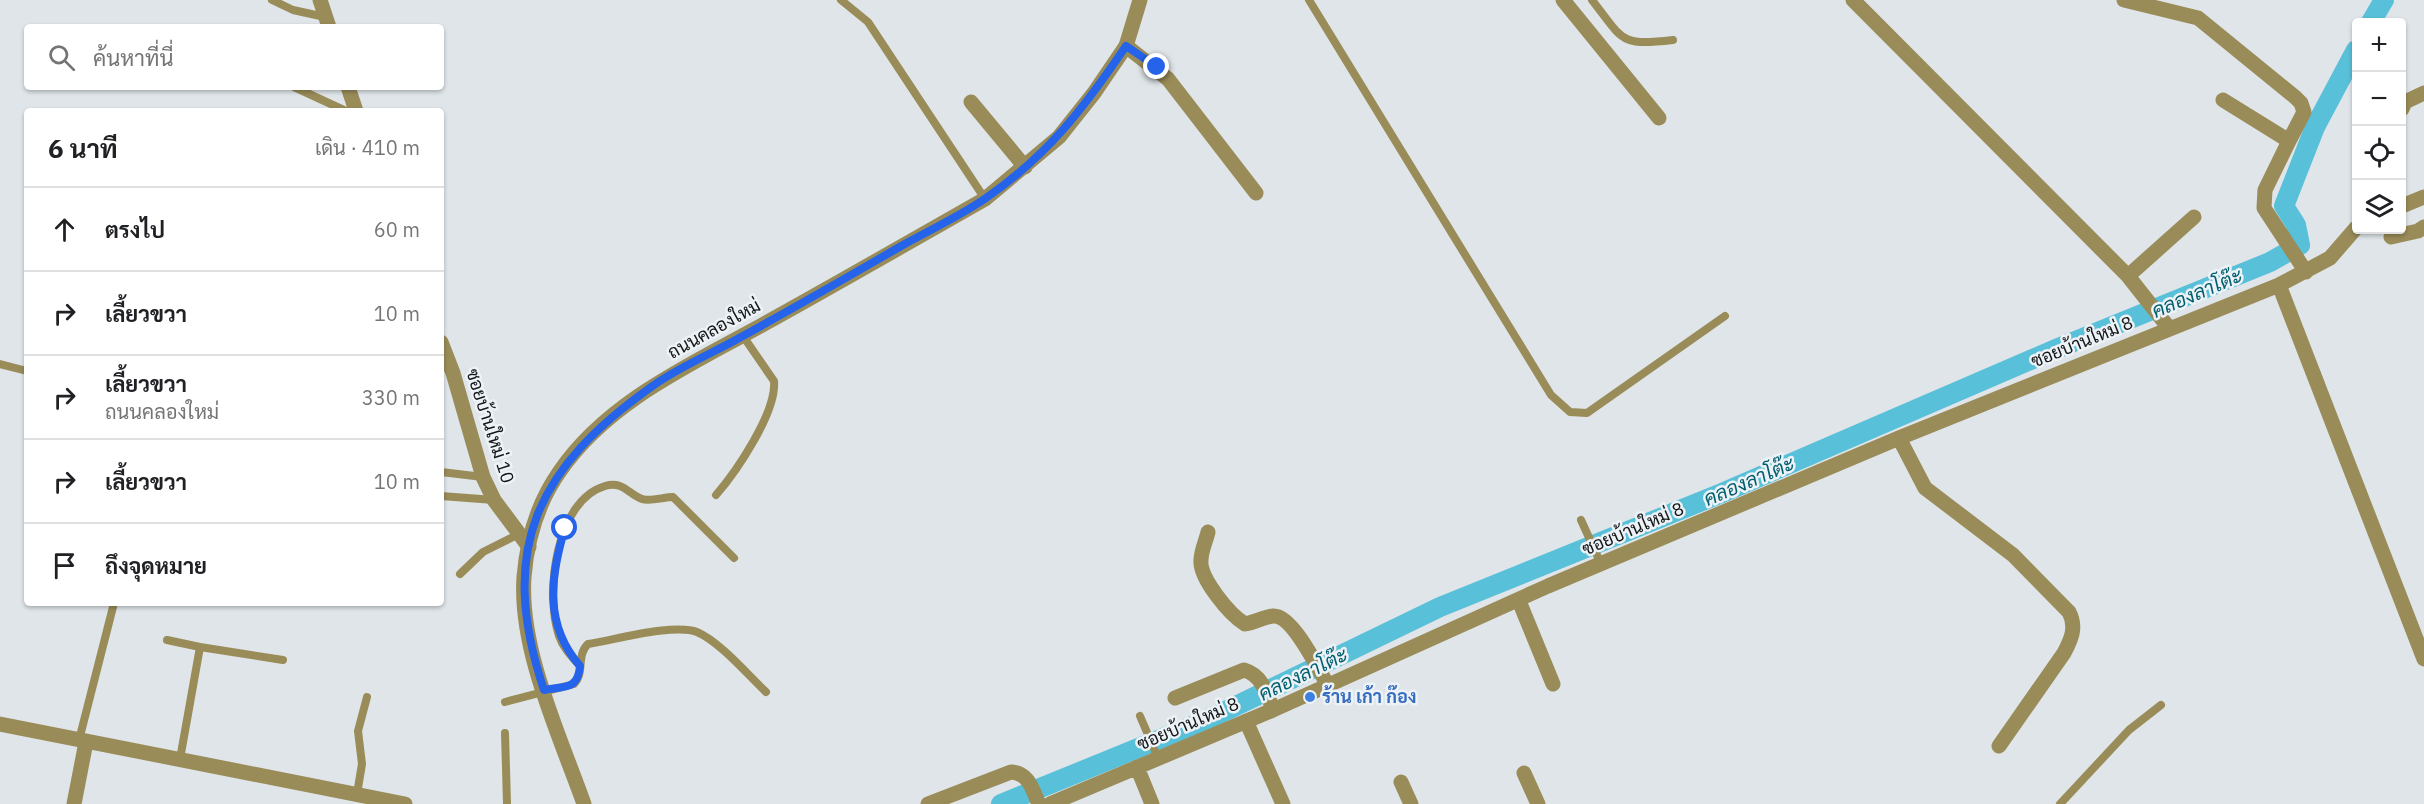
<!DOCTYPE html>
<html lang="th">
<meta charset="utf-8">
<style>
body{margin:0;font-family:"IBM Plex Sans",Sarabun,sans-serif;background:#f6f6f6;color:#202124}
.controls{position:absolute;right:18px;top:18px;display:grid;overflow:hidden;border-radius:6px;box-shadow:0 2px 4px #0004}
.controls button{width:54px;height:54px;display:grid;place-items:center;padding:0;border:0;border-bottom:2px solid #e0e0e0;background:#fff;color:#202124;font:30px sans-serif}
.stop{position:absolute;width:18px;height:18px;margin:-14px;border:4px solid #2563eb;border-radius:50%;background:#fff}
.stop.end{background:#2563eb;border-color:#fff;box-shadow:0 2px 6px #0008}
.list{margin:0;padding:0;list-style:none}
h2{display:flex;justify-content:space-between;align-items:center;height:78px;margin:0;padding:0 24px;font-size:26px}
h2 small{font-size:20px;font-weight:400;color:#757577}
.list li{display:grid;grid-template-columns:39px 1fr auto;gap:18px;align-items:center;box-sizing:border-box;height:84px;padding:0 24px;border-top:2px solid #e0e0e0}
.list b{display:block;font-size:22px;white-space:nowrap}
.list p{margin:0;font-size:20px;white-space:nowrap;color:#757577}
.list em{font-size:20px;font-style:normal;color:#757577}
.icon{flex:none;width:33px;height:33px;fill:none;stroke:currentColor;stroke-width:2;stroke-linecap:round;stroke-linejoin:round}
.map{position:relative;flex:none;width:2424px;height:804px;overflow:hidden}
.search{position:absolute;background:#fff;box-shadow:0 2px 4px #0004;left:24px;top:24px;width:420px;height:66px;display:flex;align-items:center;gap:15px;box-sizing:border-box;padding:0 21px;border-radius:6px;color:#757577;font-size:22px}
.panel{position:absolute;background:#fff;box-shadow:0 2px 4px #0004;left:24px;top:108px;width:420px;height:498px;border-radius:6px}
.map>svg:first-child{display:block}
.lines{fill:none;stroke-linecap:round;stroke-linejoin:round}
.canal{stroke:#58c0d8;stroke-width:20}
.service{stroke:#9a8c58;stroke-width:8}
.minor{stroke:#9a8c58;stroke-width:15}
.tertiary{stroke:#9a8c58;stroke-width:15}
.route{stroke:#2563eb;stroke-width:8}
.shop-dot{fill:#3f7fe0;stroke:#ecf2f6;stroke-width:2}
.labels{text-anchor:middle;stroke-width:5;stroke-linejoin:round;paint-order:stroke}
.street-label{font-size:18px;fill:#141618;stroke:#ecf2f6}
.shop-label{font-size:18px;font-weight:bold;fill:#366cbe;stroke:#ecf2f6;text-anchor:start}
.water-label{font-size:20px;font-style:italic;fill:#025f70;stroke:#ecf2f6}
</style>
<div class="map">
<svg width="2424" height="804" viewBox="0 0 2424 804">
<rect width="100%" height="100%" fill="#dfe5e9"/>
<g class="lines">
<path class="canal" d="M2371,22L2384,0
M1001,804L1207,720L1440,607L1722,493L2056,349L2270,262L2300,245L2296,225L2284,206L2315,127L2356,50"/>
<path class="service" d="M272,0L293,10L325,17
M841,0L868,22L985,199
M1309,0L1551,395L1570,412L1587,413L1725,316
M1592,0C1624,41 1619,46 1673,40
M294,87L346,111
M0,364L27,371
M441,472L483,477
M716,495C736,472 777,412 774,381L743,336
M441,496L494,500
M1581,520L1601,564
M460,574L483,552L519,534
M167,640L200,647
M580,666C572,657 563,648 559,636C545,594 555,501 605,486C623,481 627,493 642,499C650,502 664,497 673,497L734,558
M505,702L574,684C585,673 576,655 588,644C614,640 675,623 697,632C720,642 747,674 766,692
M1140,716L1158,758
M505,733L507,804
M79,740L114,603
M180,759L200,647L283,660
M357,794L362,764L358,731L367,697
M2060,804L2129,730L2161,705"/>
<path class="minor" d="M320,0L329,27
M1563,0L1659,118
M1853,0L2128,276L2169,328
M2124,0L2198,18L2295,97L2301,103L2304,112L2289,141
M1126,46L1168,79L1256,193
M348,87L356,111
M2223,100L2289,141L2265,190L2264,208L2306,272
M971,102L1025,167
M2402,109L2405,102L2424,93
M2402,206L2424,197
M2391,237L2418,231L2424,227
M2128,276L2194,217
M2279,285L2424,659
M441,342L453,373L483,477L494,500L529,547
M1899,438L1925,488L2013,555L2069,612C2077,627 2071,640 2064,653L1999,746
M1208,532C1206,541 1201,551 1201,560C1199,578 1230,615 1245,624C1255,622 1264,617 1273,616C1292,614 1319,670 1328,686
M1519,601L1553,684
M1175,698L1244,670C1262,675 1267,693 1273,710
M1246,721L1283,804
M0,724L405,804
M1137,767L1152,804
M1524,773L1538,804
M1401,782L1411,804
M74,804L86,742
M928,804L1011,772C1029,773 1032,789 1039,804
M1050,804L1273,710L1548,586L1899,438L2279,285L2330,258L2356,228"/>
<path class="tertiary" d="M584,804C560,736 519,650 524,577C527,540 538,502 560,471C608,401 692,364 764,324C838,283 911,241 985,199L1059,137L1094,93L1126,46L1140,0"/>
</g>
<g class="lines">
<path class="route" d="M565,528C550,577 544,625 580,666C578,690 565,686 544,690C497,549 536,468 654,385C681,366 713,353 741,337C796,307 849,276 903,245C930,230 960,216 986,198C1048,155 1084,108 1126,46L1157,67"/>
</g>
<circle class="shop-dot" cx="1310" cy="697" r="6"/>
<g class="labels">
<g class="street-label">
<text transform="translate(714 329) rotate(-29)" y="6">ถนนคลองใหม่</text>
<text transform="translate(2082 342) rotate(-22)" y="6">ซอยบ้านใหม่ 8</text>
<text transform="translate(490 426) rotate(72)" y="6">ซอยบ้านใหม่ 10</text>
<text transform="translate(1633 529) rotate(-23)" y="6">ซอยบ้านใหม่ 8</text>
<text transform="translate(1188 724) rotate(-23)" y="6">ซอยบ้านใหม่ 8</text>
</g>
<g class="shop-label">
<text x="1322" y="703">ร้าน เก้า ก๊อง</text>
</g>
<g class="water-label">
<text transform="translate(2197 293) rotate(-23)" y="7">คลองลาโต๊ะ</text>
<text transform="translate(1749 481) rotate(-23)" y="7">คลองลาโต๊ะ</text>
<text transform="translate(1303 674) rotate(-26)" y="7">คลองลาโต๊ะ</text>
</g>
</g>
</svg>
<div class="controls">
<button>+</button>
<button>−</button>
<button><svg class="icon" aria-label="locate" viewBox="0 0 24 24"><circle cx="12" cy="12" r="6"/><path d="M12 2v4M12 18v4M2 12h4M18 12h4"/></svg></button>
<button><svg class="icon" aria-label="layers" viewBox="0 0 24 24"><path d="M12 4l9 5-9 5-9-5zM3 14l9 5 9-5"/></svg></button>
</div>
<div class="stop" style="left:565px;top:528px"></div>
<div class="stop end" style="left:1157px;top:67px"></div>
<div class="search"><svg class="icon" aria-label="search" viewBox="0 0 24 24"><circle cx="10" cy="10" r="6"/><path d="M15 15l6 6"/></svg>ค้นหาที่นี่</div>
<section class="panel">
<h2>6 นาที<small>เดิน · 410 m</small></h2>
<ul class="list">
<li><svg class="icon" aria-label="ahead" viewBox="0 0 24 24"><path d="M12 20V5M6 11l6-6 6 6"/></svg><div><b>ตรงไป</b></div><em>60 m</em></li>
<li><svg class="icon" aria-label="right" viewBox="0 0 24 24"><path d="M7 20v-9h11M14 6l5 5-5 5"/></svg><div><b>เลี้ยวขวา</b></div><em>10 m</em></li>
<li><svg class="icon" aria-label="right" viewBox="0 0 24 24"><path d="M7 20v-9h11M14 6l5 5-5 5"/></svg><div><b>เลี้ยวขวา</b><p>ถนนคลองใหม่</p></div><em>330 m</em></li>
<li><svg class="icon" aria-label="right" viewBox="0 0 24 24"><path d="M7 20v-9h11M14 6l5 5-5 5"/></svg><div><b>เลี้ยวขวา</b></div><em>10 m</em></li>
<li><svg class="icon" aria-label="arrive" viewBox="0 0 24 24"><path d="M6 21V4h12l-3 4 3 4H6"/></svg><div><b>ถึงจุดหมาย</b></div></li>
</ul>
</section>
</div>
